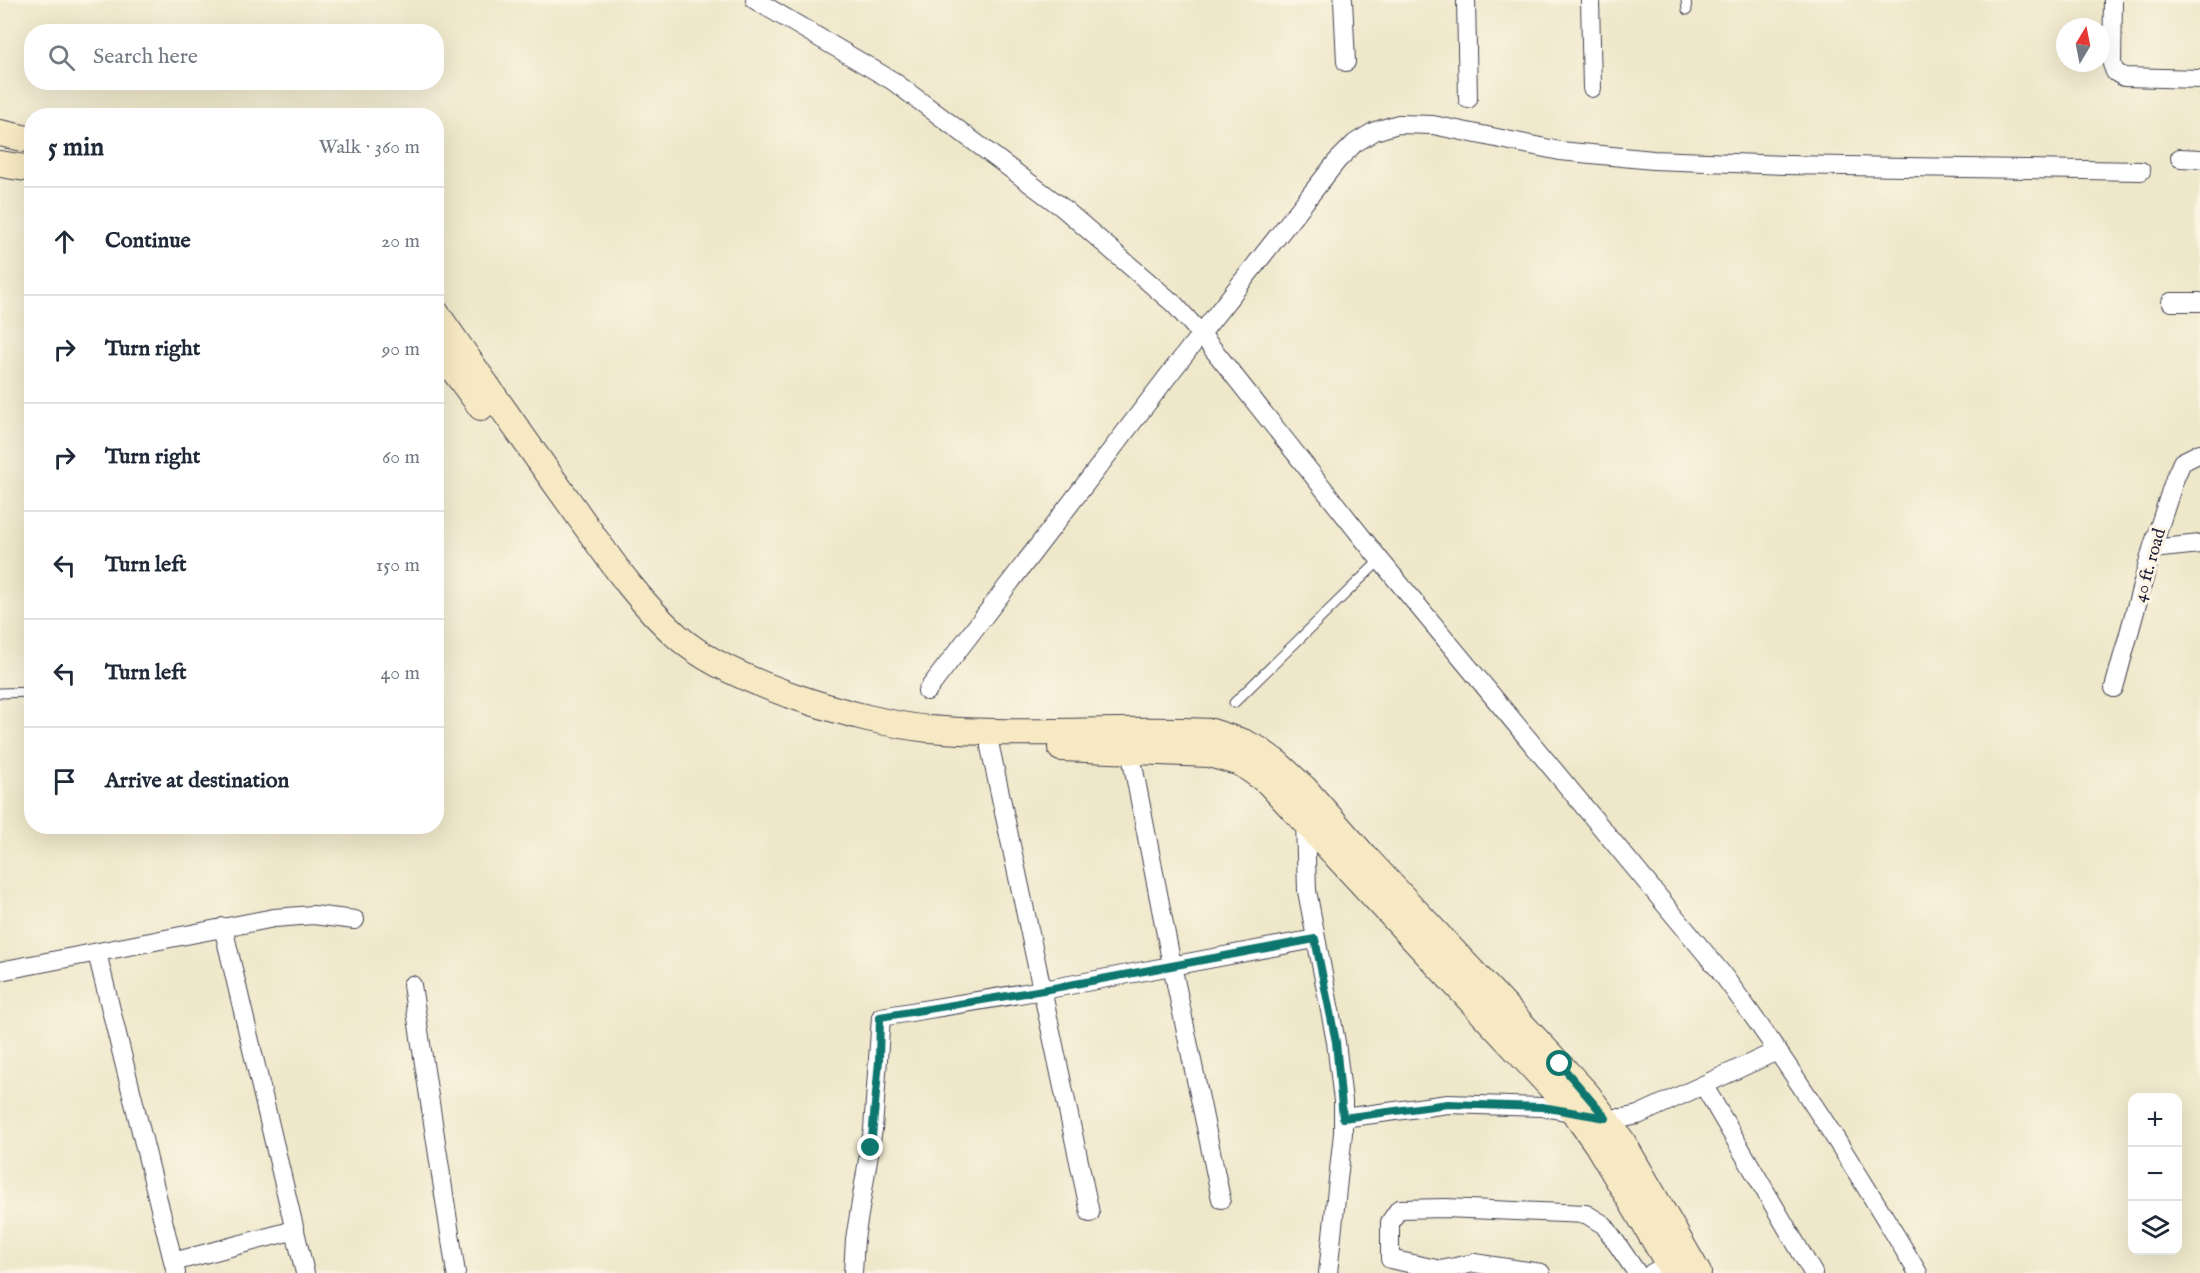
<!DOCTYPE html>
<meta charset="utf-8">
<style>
body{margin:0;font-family:"IM FELL English",serif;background:#f2f2f3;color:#1f2937}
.controls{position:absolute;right:18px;bottom:18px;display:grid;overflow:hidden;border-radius:12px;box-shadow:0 6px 24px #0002}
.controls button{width:54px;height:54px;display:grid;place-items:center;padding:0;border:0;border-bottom:2px solid #e0e1e3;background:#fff;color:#1f2937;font:30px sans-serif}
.compass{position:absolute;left:2056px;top:18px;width:54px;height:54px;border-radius:50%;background:#fff;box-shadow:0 6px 24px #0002;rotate:10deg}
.stop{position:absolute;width:18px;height:18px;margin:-14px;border:4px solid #0f766e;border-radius:50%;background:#fff}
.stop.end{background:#0f766e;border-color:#fff;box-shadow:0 2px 6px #0008}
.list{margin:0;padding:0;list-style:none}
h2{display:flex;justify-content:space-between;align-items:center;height:78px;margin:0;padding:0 24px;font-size:26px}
h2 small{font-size:20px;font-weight:400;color:#747a83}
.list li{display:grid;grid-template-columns:39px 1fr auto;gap:18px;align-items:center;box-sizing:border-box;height:108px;padding:0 24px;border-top:2px solid #e0e1e3}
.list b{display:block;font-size:22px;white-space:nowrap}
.list em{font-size:20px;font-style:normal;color:#747a83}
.icon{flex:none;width:33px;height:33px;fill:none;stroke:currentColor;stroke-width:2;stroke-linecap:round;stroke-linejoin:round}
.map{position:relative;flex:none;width:2200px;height:1273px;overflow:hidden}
.search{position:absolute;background:#fff;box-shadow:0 6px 24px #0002;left:24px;top:24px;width:420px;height:66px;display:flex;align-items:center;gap:15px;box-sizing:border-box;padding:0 21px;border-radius:24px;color:#747a83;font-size:22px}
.panel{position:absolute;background:#fff;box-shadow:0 6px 24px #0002;left:24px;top:108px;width:420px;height:726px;border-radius:24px}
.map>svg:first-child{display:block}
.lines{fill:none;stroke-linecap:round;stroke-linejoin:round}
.lane-casing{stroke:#414050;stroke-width:11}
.street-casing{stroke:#414050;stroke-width:20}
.secondary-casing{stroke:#414050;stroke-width:28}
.lane{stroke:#fff;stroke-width:9}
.street{stroke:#fff;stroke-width:18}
.secondary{stroke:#f7e9c3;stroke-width:26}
.route{stroke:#0f766e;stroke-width:8}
.labels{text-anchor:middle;stroke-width:6;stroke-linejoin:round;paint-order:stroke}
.street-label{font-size:18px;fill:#22223b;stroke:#fcf5e5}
</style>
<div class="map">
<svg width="2200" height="1273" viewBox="0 0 2200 1273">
<rect width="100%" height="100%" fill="#fcf5e5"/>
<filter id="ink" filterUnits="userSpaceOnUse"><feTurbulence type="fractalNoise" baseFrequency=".0167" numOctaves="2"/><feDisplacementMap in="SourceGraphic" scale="12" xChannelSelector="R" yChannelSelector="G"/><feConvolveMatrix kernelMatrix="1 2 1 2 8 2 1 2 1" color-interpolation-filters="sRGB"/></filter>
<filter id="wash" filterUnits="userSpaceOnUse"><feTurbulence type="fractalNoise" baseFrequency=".008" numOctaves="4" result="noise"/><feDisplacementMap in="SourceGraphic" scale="24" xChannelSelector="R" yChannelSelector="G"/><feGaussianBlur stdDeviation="1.35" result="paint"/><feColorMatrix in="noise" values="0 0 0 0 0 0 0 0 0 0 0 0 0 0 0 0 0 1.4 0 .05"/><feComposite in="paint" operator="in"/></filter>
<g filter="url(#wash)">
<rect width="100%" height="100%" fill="#eee7c9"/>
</g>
<g filter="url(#ink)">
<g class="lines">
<g class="lane-casing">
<path id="lane" d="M1686,0L1687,10
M0,693L32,692
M1234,703L1380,560"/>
</g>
<g class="street-casing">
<path id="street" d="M755,0L893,81L1063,208L1175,305L1201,334L1380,560L1720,971C1792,1067 1857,1170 1918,1273
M1343,0L1346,62
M1466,0L1468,99
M1590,0L1592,88
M2113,0L2112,64L2115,72L2124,77L2200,79
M2180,158L2200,159
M2171,302H2200
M2152,549L2200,544
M2114,688L2152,549L2175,478L2182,462L2200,453
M927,691L1171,372L1337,161L1355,143L1375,131L1398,124L1433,125L1560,151L1653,160L1786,165L2141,171
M990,747L1090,1213
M1130,750L1172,965L1221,1199
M1305,821L1307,891L1336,1042L1343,1101V1133L1328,1273
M223,927L305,1273
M97,953L176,1273
M0,971L274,918L313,915L355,920
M412,985L456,1273
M1704,1086L1813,1273
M1343,1118L1448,1104L1542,1107L1606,1118H1624L1638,1115L1777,1051
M173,1262L295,1230
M853,1273L855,1239L873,1129L881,1017L1043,990L1315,939
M1541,1273L1474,1263L1441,1270L1390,1259V1222L1399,1209L1445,1208L1586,1214L1604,1225L1637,1273
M1652,1273L1669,1264"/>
</g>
<g class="secondary-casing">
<path id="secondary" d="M0,133L32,140
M0,164L32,169
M436,313C480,376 524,440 569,502C602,548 635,599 678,637C729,682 860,722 929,729C1023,737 1118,727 1212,732L1243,742L1259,750L1277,763L1305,789L1365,857L1587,1094L1622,1141L1698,1273
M436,346L481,407
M1061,748L1209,754L1241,763L1268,782L1574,1112L1597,1144L1674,1273"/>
</g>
<use href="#lane" class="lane"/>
<use href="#street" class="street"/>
<use href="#secondary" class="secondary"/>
</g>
</g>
<g class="lines" filter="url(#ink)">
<path class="route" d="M871,1148L879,1061L880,1017L1043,990L1315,939L1336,1042L1343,1118L1448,1104L1542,1107L1606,1118L1560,1064"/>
</g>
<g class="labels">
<g class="street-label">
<text transform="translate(2149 565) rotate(-74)" y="6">40 ft. road</text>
</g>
</g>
</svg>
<div class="controls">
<button>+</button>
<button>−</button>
<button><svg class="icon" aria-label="layers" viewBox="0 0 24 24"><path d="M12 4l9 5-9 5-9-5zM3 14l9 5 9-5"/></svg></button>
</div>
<svg class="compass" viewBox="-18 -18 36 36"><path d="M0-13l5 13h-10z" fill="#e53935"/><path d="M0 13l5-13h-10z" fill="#747a83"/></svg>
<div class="stop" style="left:1560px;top:1064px"></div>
<div class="stop end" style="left:871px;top:1148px"></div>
<div class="search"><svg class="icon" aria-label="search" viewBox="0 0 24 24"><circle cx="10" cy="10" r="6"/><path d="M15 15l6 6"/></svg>Search here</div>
<section class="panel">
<h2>5 min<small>Walk · 360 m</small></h2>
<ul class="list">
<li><svg class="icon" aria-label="ahead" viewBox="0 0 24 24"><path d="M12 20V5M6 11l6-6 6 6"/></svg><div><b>Continue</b></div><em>20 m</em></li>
<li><svg class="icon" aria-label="right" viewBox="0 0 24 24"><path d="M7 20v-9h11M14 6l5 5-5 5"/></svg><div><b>Turn right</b></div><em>90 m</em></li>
<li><svg class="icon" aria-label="right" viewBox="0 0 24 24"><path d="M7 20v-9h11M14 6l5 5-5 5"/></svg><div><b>Turn right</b></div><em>60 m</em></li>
<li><svg class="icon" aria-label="left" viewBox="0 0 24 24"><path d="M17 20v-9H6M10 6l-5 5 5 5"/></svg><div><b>Turn left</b></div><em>150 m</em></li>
<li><svg class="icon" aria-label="left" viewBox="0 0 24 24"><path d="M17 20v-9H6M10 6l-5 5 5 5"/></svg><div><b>Turn left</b></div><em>40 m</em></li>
<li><svg class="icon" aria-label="arrive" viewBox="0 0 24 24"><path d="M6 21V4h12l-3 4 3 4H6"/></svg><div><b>Arrive at destination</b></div></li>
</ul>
</section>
</div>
